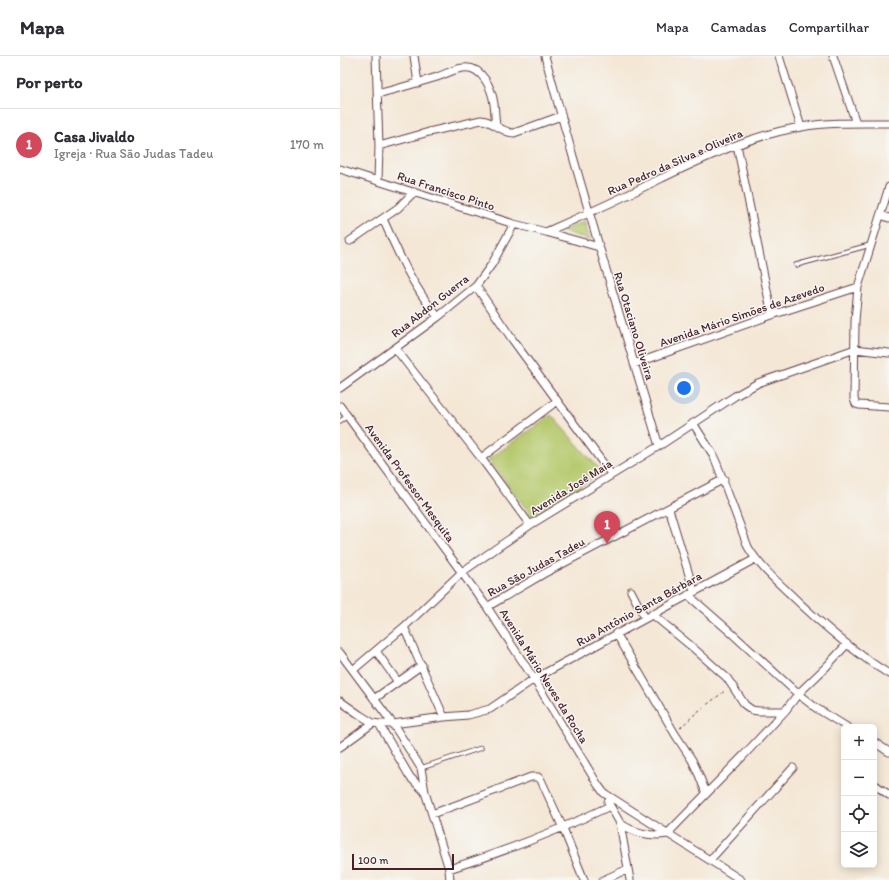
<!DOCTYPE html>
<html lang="pt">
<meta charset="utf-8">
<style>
body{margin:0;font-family:Itim,sans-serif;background:#f7f7f7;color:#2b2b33}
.controls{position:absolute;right:12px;bottom:12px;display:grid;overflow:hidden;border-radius:6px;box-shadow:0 2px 10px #0003}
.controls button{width:36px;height:36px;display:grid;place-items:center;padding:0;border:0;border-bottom:1px solid #e1e1e2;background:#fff;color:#2b2b33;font:20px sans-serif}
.scale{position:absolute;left:12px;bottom:10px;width:102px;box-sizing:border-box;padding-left:4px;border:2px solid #4a1f2b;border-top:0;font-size:11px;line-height:14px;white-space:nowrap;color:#4a1f2b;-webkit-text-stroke:3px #f6f6f2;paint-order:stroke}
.you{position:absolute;left:344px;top:332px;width:14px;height:14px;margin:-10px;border:3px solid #fff;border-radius:50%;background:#1a73e8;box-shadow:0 0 0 6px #1a73e833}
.badge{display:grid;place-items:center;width:26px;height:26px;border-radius:50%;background:#d1495b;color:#fff;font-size:13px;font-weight:700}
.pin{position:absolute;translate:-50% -33px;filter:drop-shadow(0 1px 2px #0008)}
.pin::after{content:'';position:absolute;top:21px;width:14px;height:12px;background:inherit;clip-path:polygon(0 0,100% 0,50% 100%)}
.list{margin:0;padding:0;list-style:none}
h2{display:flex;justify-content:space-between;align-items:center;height:52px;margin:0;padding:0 16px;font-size:17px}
h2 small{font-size:13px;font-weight:400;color:#7c7c81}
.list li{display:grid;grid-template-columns:26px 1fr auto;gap:12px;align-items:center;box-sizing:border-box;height:72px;padding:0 16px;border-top:1px solid #e1e1e2}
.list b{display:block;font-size:15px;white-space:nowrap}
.list p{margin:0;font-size:13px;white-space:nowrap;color:#7c7c81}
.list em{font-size:13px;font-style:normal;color:#7c7c81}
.icon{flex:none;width:22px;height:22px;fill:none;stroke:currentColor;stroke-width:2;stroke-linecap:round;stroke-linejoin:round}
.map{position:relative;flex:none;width:549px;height:824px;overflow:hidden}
header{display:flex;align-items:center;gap:24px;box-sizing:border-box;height:56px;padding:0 20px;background:#fff;border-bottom:1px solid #e1e1e2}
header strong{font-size:19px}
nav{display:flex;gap:22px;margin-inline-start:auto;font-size:14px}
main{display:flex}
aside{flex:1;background:#fff}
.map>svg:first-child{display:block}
.green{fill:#b5c96c;stroke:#80744c}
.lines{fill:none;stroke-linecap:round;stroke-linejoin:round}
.service-casing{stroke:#643d44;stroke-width:5.5}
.minor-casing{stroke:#643d44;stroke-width:9}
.path{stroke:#643d44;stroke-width:1;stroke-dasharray:3 3;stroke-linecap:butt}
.service{stroke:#fff;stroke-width:3.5}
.minor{stroke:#fff;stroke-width:7}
.labels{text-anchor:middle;stroke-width:3;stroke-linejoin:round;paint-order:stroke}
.street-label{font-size:12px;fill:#4a1f2b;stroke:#f6f6f2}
</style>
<header>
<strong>Mapa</strong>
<nav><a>Mapa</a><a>Camadas</a><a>Compartilhar</a></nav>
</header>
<main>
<aside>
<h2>Por perto<small></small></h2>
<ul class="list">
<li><span class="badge">1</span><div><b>Casa Jivaldo</b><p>Igreja · Rua São Judas Tadeu</p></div><em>170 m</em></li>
</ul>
</aside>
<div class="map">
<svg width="549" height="824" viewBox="0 0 549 824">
<rect width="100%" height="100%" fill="#f6f6f2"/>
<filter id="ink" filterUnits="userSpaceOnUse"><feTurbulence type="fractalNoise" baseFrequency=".025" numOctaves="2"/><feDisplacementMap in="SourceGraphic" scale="8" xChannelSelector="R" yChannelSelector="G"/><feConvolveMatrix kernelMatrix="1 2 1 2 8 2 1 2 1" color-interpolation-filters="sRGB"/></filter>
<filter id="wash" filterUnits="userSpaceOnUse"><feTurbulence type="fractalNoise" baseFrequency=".012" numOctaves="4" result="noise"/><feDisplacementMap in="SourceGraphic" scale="16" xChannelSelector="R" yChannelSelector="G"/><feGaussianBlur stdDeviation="0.9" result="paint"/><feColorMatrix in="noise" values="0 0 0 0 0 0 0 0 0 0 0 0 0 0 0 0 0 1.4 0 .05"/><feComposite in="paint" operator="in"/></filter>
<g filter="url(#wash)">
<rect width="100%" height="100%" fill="#f4e7d5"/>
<path class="green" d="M244,165L250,184L222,175Z
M211,359L262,416L193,461L148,404Z"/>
</g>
<g filter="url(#ink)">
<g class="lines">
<g class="service-casing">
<path id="service" d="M456,209L530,189
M0,365L8,360
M81,712L141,692"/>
</g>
<g class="minor-casing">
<path id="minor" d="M36,0L39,90L38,125
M74,0L78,27
M205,0C240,131 280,260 319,390
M439,0L461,71
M493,0L516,67
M37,38C57,33 77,27 97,21C106,18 114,13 123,12C142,9 152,33 154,48C155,55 155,63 156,70
M397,89L432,259
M39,90L89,76L141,64C153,64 161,77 174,77L221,60
M0,113L174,168L206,176L259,191
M549,131L518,231L515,265L514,343L516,348L519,349L549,351
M541,159L549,162
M43,163C59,199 72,229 98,261
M206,176C245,159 284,141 322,122C366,101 412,79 461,71C490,66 520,67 549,67
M10,185L58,152L74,136
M136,230L172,283L271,418
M55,292L141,402L190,469
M294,308L432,259L518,231
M0,332L98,261L136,230L152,208L174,168
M0,350L147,551L194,623L258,729L264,737L401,824
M353,367L372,397L377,408L408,491C418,508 432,521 447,535C477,564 513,596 549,618
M141,402L217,345
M329,453L354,535
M291,535L305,562
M348,539L387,573L458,638L476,652L507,671
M147,551L203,518L384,423
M312,558L351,590L387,622L405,649L412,654L418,655H445
M64,571L104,661
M276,577L335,678L352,704L359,719L366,737
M36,595L58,626
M0,597L53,668L81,712L85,736L109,813L110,824
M13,614L64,571L122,516L190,469L319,390L395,340L418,327L515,293L549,297
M34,643L82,609
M0,645L20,659L33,667L39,668H53L104,661L128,659L150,653L194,623L415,503
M39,668L70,721L85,736
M534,686L549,696
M0,691L33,667
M534,728L549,739
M268,746L280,767L290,824
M92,758L191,721H198L201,724L223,772L244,824
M280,767C293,777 312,781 327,778L404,699L445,655L458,638L486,611L507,588
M370,804L453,712
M109,813C164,796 217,775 270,750
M263,824L288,813"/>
</g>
<path class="path" d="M340,672L356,657L386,634"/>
<use href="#service" class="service"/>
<use href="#minor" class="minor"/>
</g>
</g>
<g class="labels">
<g class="street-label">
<text transform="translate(335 106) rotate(-24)" y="4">Rua Pedro da Silva e Oliveira</text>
<text transform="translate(106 135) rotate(18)" y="4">Rua Francisco Pinto</text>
<text transform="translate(90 250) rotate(-38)" y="4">Rua Abdon Guerra</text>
<text transform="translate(402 259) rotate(-19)" y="4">Avenida Mário Simões de Azevedo</text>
<text transform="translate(294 270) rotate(73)" y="4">Rua Otaciano Oliveira</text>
<text transform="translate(70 427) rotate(54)" y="4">Avenida Professor Mesquita</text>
<text transform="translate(231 431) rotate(-32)" y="4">Avenida José Maia</text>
<text transform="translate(196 511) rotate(-29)" y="4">Rua São Judas Tadeu</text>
<text transform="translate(299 553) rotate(-29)" y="4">Rua Antônio Santa Bárbara</text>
<text transform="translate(204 620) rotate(58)" y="4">Avenida Mário Neves da Rocha</text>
</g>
</g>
</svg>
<div class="controls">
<button>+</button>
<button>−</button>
<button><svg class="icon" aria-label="locate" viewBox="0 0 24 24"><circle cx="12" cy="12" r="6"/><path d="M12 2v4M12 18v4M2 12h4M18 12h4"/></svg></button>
<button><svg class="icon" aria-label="layers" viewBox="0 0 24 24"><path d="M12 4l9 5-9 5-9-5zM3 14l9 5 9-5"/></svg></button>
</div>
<div class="scale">100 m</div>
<div class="you"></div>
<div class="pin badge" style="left:267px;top:488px">1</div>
</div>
</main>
